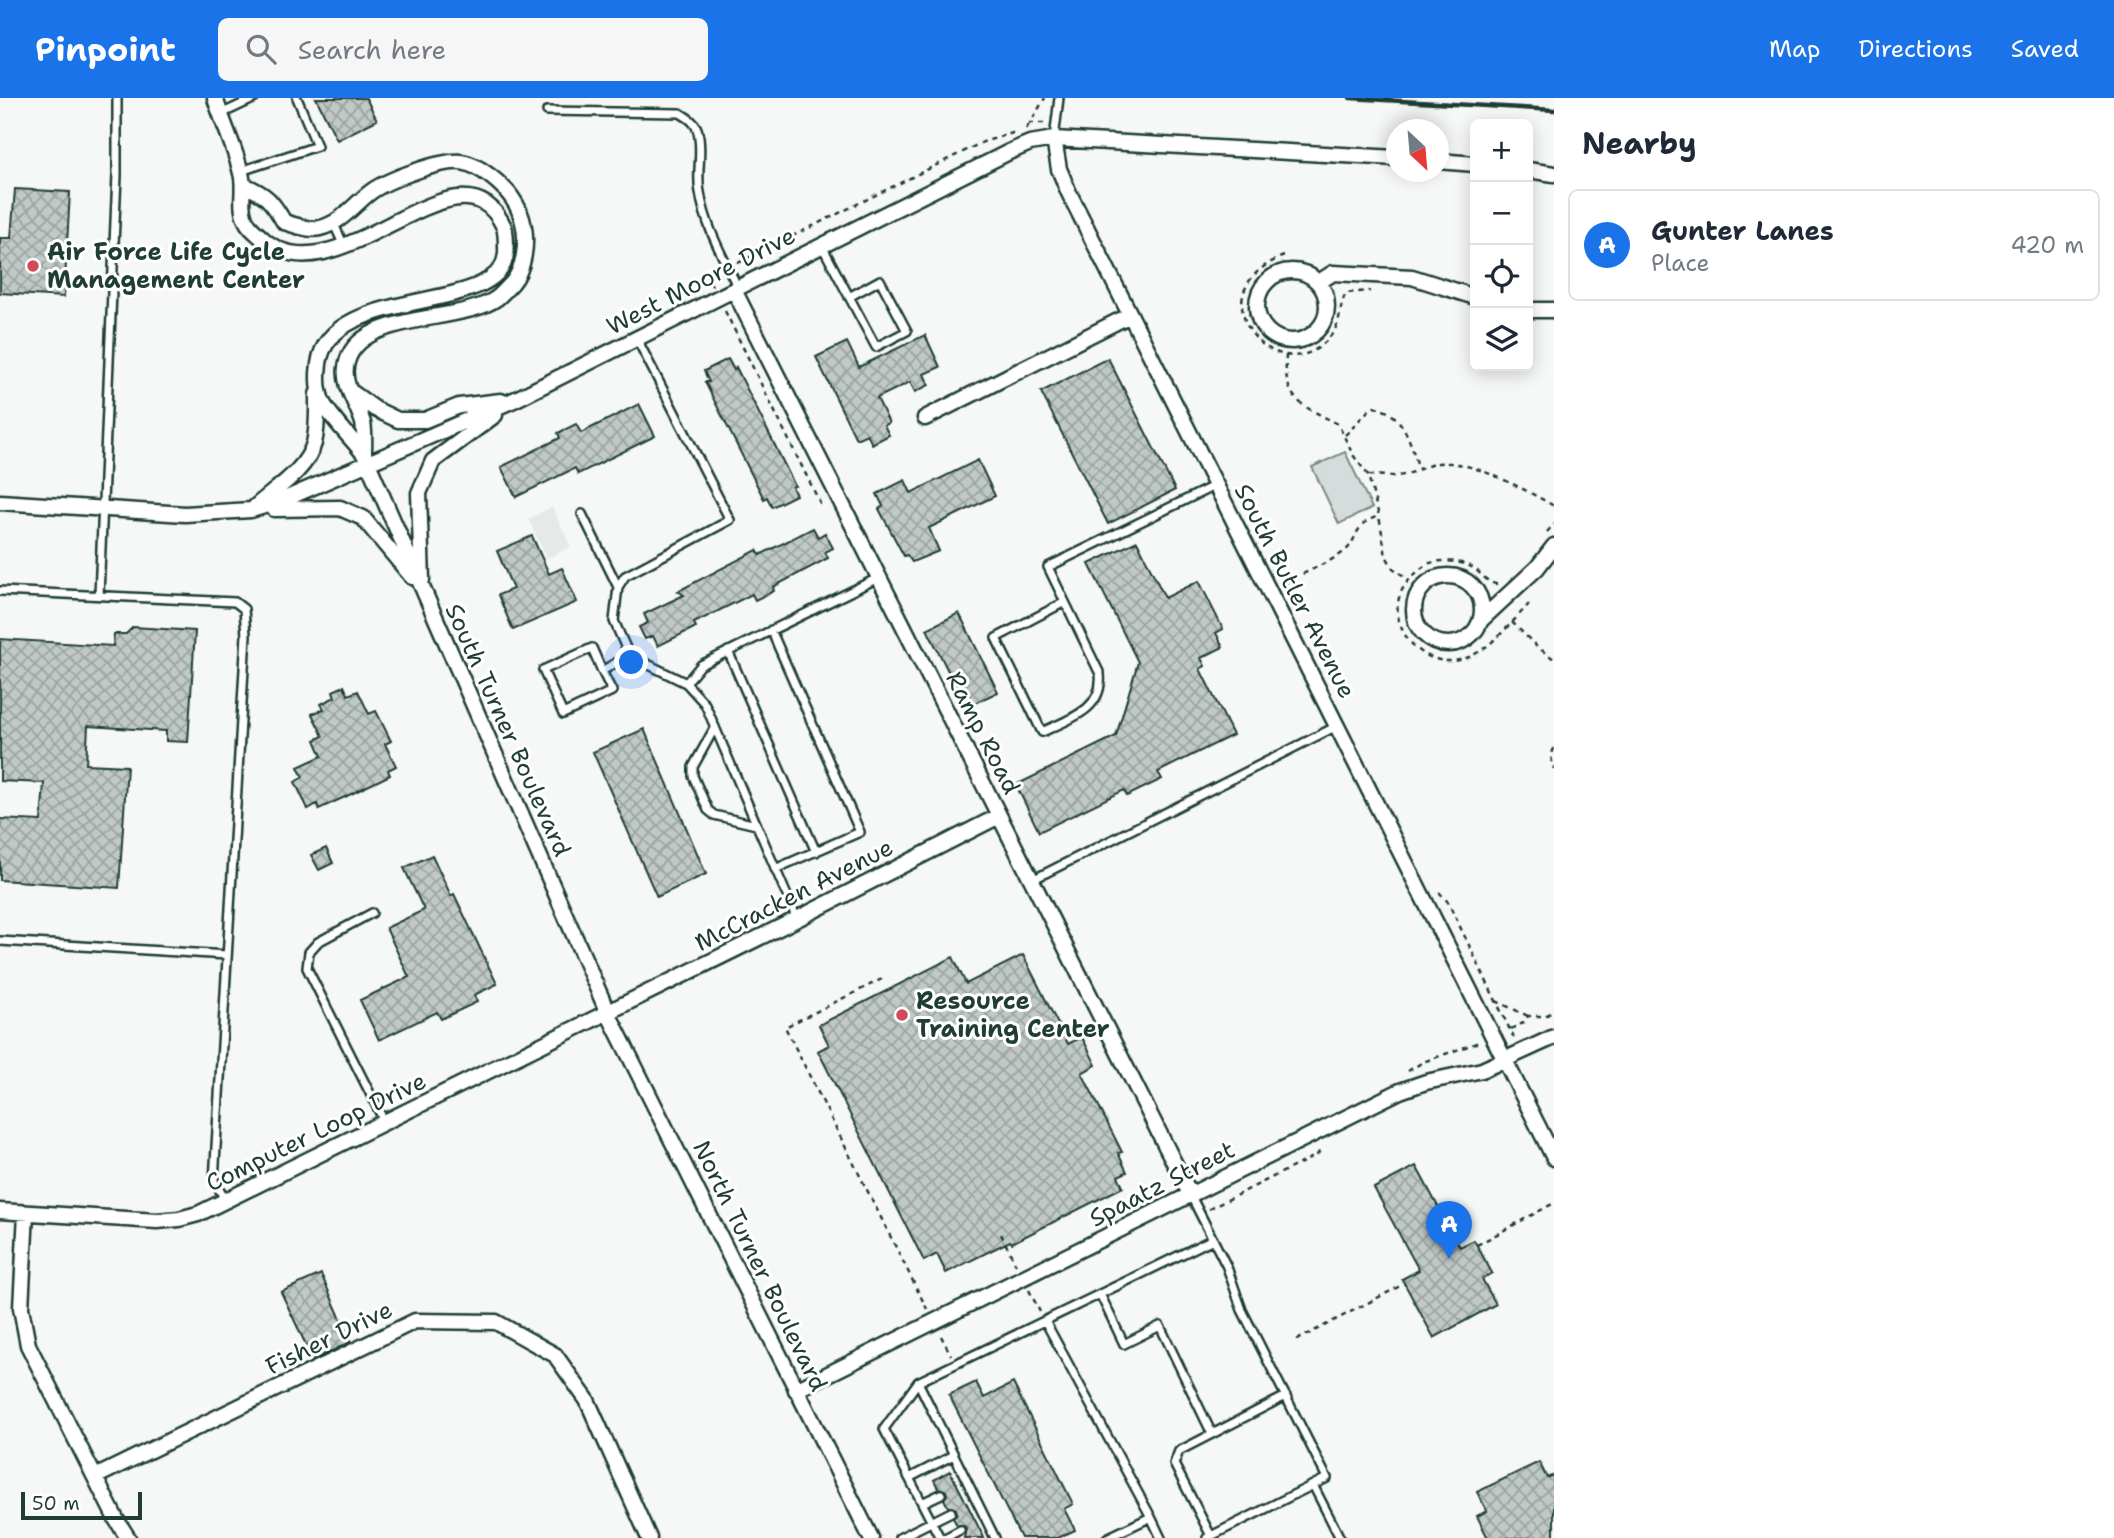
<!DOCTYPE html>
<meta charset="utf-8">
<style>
body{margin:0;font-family:"Shantell Sans",sans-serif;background:#f6f6f7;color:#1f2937}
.controls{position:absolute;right:21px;top:21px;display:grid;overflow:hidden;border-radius:10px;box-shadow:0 4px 18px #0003}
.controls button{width:63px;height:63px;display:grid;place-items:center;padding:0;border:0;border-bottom:2px solid #e0e1e3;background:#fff;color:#1f2937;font:35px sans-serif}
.compass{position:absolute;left:1386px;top:21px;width:63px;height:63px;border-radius:50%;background:#fff;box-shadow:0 4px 18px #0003;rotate:154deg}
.scale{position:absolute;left:21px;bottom:18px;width:121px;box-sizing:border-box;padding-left:7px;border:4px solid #1f3d34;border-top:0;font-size:19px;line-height:24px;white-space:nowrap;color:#1f3d34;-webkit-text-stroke:5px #fff;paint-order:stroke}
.you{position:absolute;left:632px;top:565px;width:24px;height:24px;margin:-18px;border:5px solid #fff;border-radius:50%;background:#1a73e8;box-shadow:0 0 0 10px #1a73e833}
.badge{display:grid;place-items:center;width:46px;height:46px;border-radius:50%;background:#1a73e8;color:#fff;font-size:23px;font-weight:700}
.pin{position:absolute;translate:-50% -58px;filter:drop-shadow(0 2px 4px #0008)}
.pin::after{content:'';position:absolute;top:37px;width:24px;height:21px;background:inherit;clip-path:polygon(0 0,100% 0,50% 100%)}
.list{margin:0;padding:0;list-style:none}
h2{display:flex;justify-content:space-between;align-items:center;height:91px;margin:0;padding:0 28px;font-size:30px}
h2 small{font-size:23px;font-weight:400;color:#747a83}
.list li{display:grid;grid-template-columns:46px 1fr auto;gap:21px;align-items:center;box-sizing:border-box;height:112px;margin:0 14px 14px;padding:0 14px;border:2px solid #e0e1e3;border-radius:10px}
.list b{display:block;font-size:26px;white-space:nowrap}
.list p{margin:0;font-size:23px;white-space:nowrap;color:#747a83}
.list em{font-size:23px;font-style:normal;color:#747a83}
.icon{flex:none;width:38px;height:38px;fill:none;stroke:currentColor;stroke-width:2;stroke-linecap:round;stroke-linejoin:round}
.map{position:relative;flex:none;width:1554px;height:1440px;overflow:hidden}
header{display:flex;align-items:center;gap:42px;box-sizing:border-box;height:98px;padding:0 35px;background:#1a73e8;color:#fff}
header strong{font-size:33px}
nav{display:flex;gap:38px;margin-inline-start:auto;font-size:24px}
.search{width:490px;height:63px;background:#f6f6f7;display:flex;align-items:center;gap:18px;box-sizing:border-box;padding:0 24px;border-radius:10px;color:#747a83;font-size:26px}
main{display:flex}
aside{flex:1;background:#fff}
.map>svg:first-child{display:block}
.built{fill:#e6e9e8}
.pitch{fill:#d6dcdb;stroke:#7a8c88;stroke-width:2}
.building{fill:url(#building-cross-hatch);stroke:#1f3d34;stroke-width:2}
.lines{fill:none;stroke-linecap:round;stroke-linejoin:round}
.lane-casing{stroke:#1f3d34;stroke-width:12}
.street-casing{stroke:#1f3d34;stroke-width:19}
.path{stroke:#1f3d34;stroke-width:2.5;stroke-dasharray:5 5;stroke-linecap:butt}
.lane{stroke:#fff;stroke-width:7}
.street{stroke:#fff;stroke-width:14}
.rail{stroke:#1f3d34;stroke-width:4.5}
.poi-dot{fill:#d1495b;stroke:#fff;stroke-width:2.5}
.labels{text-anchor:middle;stroke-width:6;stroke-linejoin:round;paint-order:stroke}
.poi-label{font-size:24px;font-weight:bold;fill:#1f3d34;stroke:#fff;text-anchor:start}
.street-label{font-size:24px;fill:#1f3d34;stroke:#fff}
</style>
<header>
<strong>Pinpoint</strong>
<div class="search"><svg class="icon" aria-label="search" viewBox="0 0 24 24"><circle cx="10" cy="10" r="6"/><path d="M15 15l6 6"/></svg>Search here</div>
<nav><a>Map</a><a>Directions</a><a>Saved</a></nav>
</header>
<main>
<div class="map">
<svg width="1554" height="1440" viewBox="0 0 1554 1440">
<defs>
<pattern id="building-cross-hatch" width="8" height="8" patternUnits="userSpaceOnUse" patternTransform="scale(1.75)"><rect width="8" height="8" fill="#c0c9c6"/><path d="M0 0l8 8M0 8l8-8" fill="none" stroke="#9ba4a2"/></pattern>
</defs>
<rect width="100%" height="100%" fill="#f6f7f7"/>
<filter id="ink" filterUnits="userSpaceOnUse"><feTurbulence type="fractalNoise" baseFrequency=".0143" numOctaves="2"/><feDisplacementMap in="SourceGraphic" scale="14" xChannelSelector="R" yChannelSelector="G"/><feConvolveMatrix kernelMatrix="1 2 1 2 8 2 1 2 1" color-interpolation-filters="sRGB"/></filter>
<g filter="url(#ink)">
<path class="built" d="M552,409L571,449L547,460L528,421Z"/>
<path class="pitch" d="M1345,354L1372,410L1339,426L1312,369Z"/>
<path class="building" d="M316,0H366L377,22L337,42Z
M15,91L70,94L64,199L0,195V140H11Z
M925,237L940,269L924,276L929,287L915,294L910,284L877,300L889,325L884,327L889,337L872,346L867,336L856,341L816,259L847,244L859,269Z
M1108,260L1175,392L1108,426L1041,294Z
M728,261L734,272L736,269L795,388L792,389L796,397L772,409L767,399L764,401L705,284H709L704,273Z
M639,306L655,338L578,376L575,370L516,399L501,369L560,340L558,335L576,326L581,335Z
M978,362L995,398L929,430L939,453L912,464L907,457L904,458L879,411L883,408L877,396L905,382L911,395Z
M813,430L818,439L825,435L833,450L825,454L828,460L773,489L774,493L755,502L752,496L694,525L696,529L658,548L653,538L645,541L639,529L648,525L644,516L684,497L678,493L757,452L760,457Z
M532,438L549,476L562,470L577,504L513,532L498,497L513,491L497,453Z
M1137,443L1165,500L1199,483L1223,531L1216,535L1223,549L1201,560L1205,568L1200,571L1233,637L1158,674L1162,681L1127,698L1124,692L1039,734L1016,687L1116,638L1138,564L1089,466Z
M959,515L998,594L966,609L927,531Z
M133,529L195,533L188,644L166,643V633L88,628L86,666L127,668L119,790L0,782V721L41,723L44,685L0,683V541L113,548L114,536H126Z
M344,588L348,597L358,593L369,616L376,613L391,643L385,646L396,668L388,672L390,677L347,698L319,711L317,706L308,711L295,684L303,679L298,669L322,658L315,642L323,638L312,616L324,611L321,606L335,599L333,593Z
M644,631L706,776L657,799L593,654Z
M326,750L333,765L319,772L311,757Z
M432,757L451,798L454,796L497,886L474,897L477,904L441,921L437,914L379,942L360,902L409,879L386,830L424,812L404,770Z
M1023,857L1068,946L1082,939L1096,967L1082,975L1122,1054L1118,1055L1127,1074L1118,1078L1123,1089L1012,1145L1010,1143L946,1175L937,1156L924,1163L818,953L829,947L819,927L953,859L966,886Z
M1416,1068L1460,1149L1474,1142L1492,1175L1482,1181L1496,1206L1434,1240L1402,1181L1419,1172L1374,1090Z
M321,1176L351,1244L313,1262L281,1194Z
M976,1284L984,1300L1013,1285L1073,1406L1064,1411L1075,1432L1058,1440H1021L949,1297Z
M1539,1364L1547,1380L1554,1377V1440H1488L1477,1418L1487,1413L1477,1394Z
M950,1373L967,1406L984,1440H964L966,1430L963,1427H957L953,1420L957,1415L956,1411L948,1409L944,1401L947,1397L946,1393L938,1390L934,1382Z"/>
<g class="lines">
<g class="lane-casing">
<path id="lane" d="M547,13L680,15C688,20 696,24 698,34C703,54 696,74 700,94C705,128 723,159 738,190
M221,16L255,0
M1054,41L1059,0
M241,73L317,48L297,0
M333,124L344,148
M822,148L876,249L907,233L880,182L849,199
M637,241L730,422L625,478L618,489L614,523L629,557L686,585L705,606L797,821
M582,416L618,489
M0,493L235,504L244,511L246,537L214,1083L226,1103
M99,497L117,77V0
M1065,504L996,540L1042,634C1069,621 1104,612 1100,576L1048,469L1216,387
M771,532L860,734L775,771
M728,553L816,754
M602,573L612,593L563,616L543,572L592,550L602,573L629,557
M686,585L701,567L880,479
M715,629L693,669V678L708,712L714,717L756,727
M1032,782L1337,628
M372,815L318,844L309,854L307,870L385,1025
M0,843L227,857
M1191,1098L1227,1169L1242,1212L1327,1380L1207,1440
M1045,1223L1151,1419
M918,1284L995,1440
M1212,1336L1160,1228L1124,1246L1100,1196L1213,1141
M909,1380L954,1357
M1313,1387L1340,1440
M922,1405L941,1396
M1211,1438L1174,1366L1179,1353L1286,1298
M899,1440L951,1414
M940,1440L884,1331L918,1284L1100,1196
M945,1440L960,1432
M1107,1440L1151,1419L1161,1440"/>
</g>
<g class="street-casing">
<path id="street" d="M215,0C223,25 235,50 241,75C246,92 237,109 248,126C252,132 258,136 263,141C336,207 460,34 504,129C506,135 506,144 506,150C511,221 329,183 319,266C317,280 317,294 324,307C335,324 351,340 364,356L608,915L871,1440
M1054,41L1059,71L1069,95L1554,1060
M1438,63L1475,66
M1528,72L1554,76
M244,87C267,97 272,103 284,124C295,127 309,133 320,130C342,125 355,105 372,93C389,81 441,62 461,64C471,65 482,72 490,78C507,91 520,106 524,129C527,147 524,171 512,185C508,189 502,196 497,200C460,227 354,212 346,269C343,289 358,307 363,325C365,334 364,346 364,356
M1257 208a35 35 0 1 1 70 0a35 35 0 1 1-70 0Z
M1319,184L1333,175L1412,179L1475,199
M734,192L1191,1098
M1528,212H1554
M350,293L375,311L398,322H425L459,308L501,303
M925,320L1130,217
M0,404L185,416L251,412L278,404L516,301L1009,54L1030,45L1054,41L1396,60
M255,409C275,391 307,372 314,345C318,329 317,312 317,296
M274,411L340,410L363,420L412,479
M1414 512a34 34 0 1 1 68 0a34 34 0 1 1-68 0Z
M422,482L419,395L433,363L495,317
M1481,522L1537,470L1554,448
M0,1113L157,1123L179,1121L198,1116L797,821L999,718
M26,1115L21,1210L28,1247L116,1421L128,1440
M796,1292L1400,993L1426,984L1482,972L1554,939
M95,1379L415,1223L496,1224L555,1257L587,1302L649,1440"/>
</g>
<path class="path" d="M1044,25H1030L1045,0
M1026,31L1030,25
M1284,158C1189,195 1278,299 1329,240C1343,224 1338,209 1346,195L1370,193
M738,165L983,44L1016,34
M712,188L708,180L720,175
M725,213L821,407
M1286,257C1283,304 1302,307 1338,326L1353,357L1368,377L1379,418L1386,458L1393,470L1408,481
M1345,337C1355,329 1362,316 1374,309C1405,315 1410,345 1419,371
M1369,377C1381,377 1396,380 1407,376C1417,373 1427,367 1438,365C1470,361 1526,392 1554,408
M1547,434L1554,426
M1279,475L1288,494
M1285,485C1303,475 1324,467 1341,456C1360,444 1350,427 1379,418
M1497,486C1487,485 1484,478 1476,472C1465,463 1443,461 1430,465C1424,467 1417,474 1413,478C1372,515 1420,580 1469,559C1492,549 1512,524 1529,506
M1512,524L1536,548L1554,561
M1554,650L1551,659L1554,671
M1439,794L1448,804L1514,940
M882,881L785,929L927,1211
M1496,903L1528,918
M1511,931L1523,925L1528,918H1545L1554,913
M1408,973L1423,964L1479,944
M1209,1111L1317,1057L1322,1050
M1001,1136L1016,1167
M1477,1147L1554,1105
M1029,1192L1040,1214
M941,1238L951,1257
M1297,1242L1404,1186"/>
<use href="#lane" class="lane"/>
<use href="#street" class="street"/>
<path class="rail" d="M1350,0L1554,12"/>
</g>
</g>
<g class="poi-dot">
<circle cx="33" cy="168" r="7"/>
<circle cx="902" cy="917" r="7"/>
</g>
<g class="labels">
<g class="poi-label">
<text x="47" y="162">Air Force Life Cycle<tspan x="47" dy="28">Management Center</tspan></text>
<text x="916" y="911">Resource<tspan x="916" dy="28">Training Center</tspan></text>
</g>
<g class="street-label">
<text transform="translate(701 183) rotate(-27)" y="8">West Moore Drive</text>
<text transform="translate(1295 493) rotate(63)" y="8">South Butler Avenue</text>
<text transform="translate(508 632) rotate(66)" y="8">South Turner Boulevard</text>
<text transform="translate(983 635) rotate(63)" y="8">Ramp Road</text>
<text transform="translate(794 797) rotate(-27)" y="8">McCracken Avenue</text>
<text transform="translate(316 1034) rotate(-26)" y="8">Computer Loop Drive</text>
<text transform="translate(1162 1086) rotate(-27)" y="8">Spaatz Street</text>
<text transform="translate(760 1168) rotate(64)" y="8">North Turner Boulevard</text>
<text transform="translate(329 1240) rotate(-26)" y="8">Fisher Drive</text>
</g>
</g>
</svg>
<div class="controls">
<button>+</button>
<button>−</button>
<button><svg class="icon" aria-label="locate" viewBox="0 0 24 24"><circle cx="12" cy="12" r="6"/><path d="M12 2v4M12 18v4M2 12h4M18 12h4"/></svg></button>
<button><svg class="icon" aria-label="layers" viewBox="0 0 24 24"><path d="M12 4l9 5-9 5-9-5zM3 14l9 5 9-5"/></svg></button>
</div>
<svg class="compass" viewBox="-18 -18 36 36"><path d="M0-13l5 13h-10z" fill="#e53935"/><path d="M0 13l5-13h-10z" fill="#747a83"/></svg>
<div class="scale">50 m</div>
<div class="you"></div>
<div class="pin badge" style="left:1449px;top:1161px">A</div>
</div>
<aside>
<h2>Nearby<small></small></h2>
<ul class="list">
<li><span class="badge">A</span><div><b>Gunter Lanes</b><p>Place</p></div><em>420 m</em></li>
</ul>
</aside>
</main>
